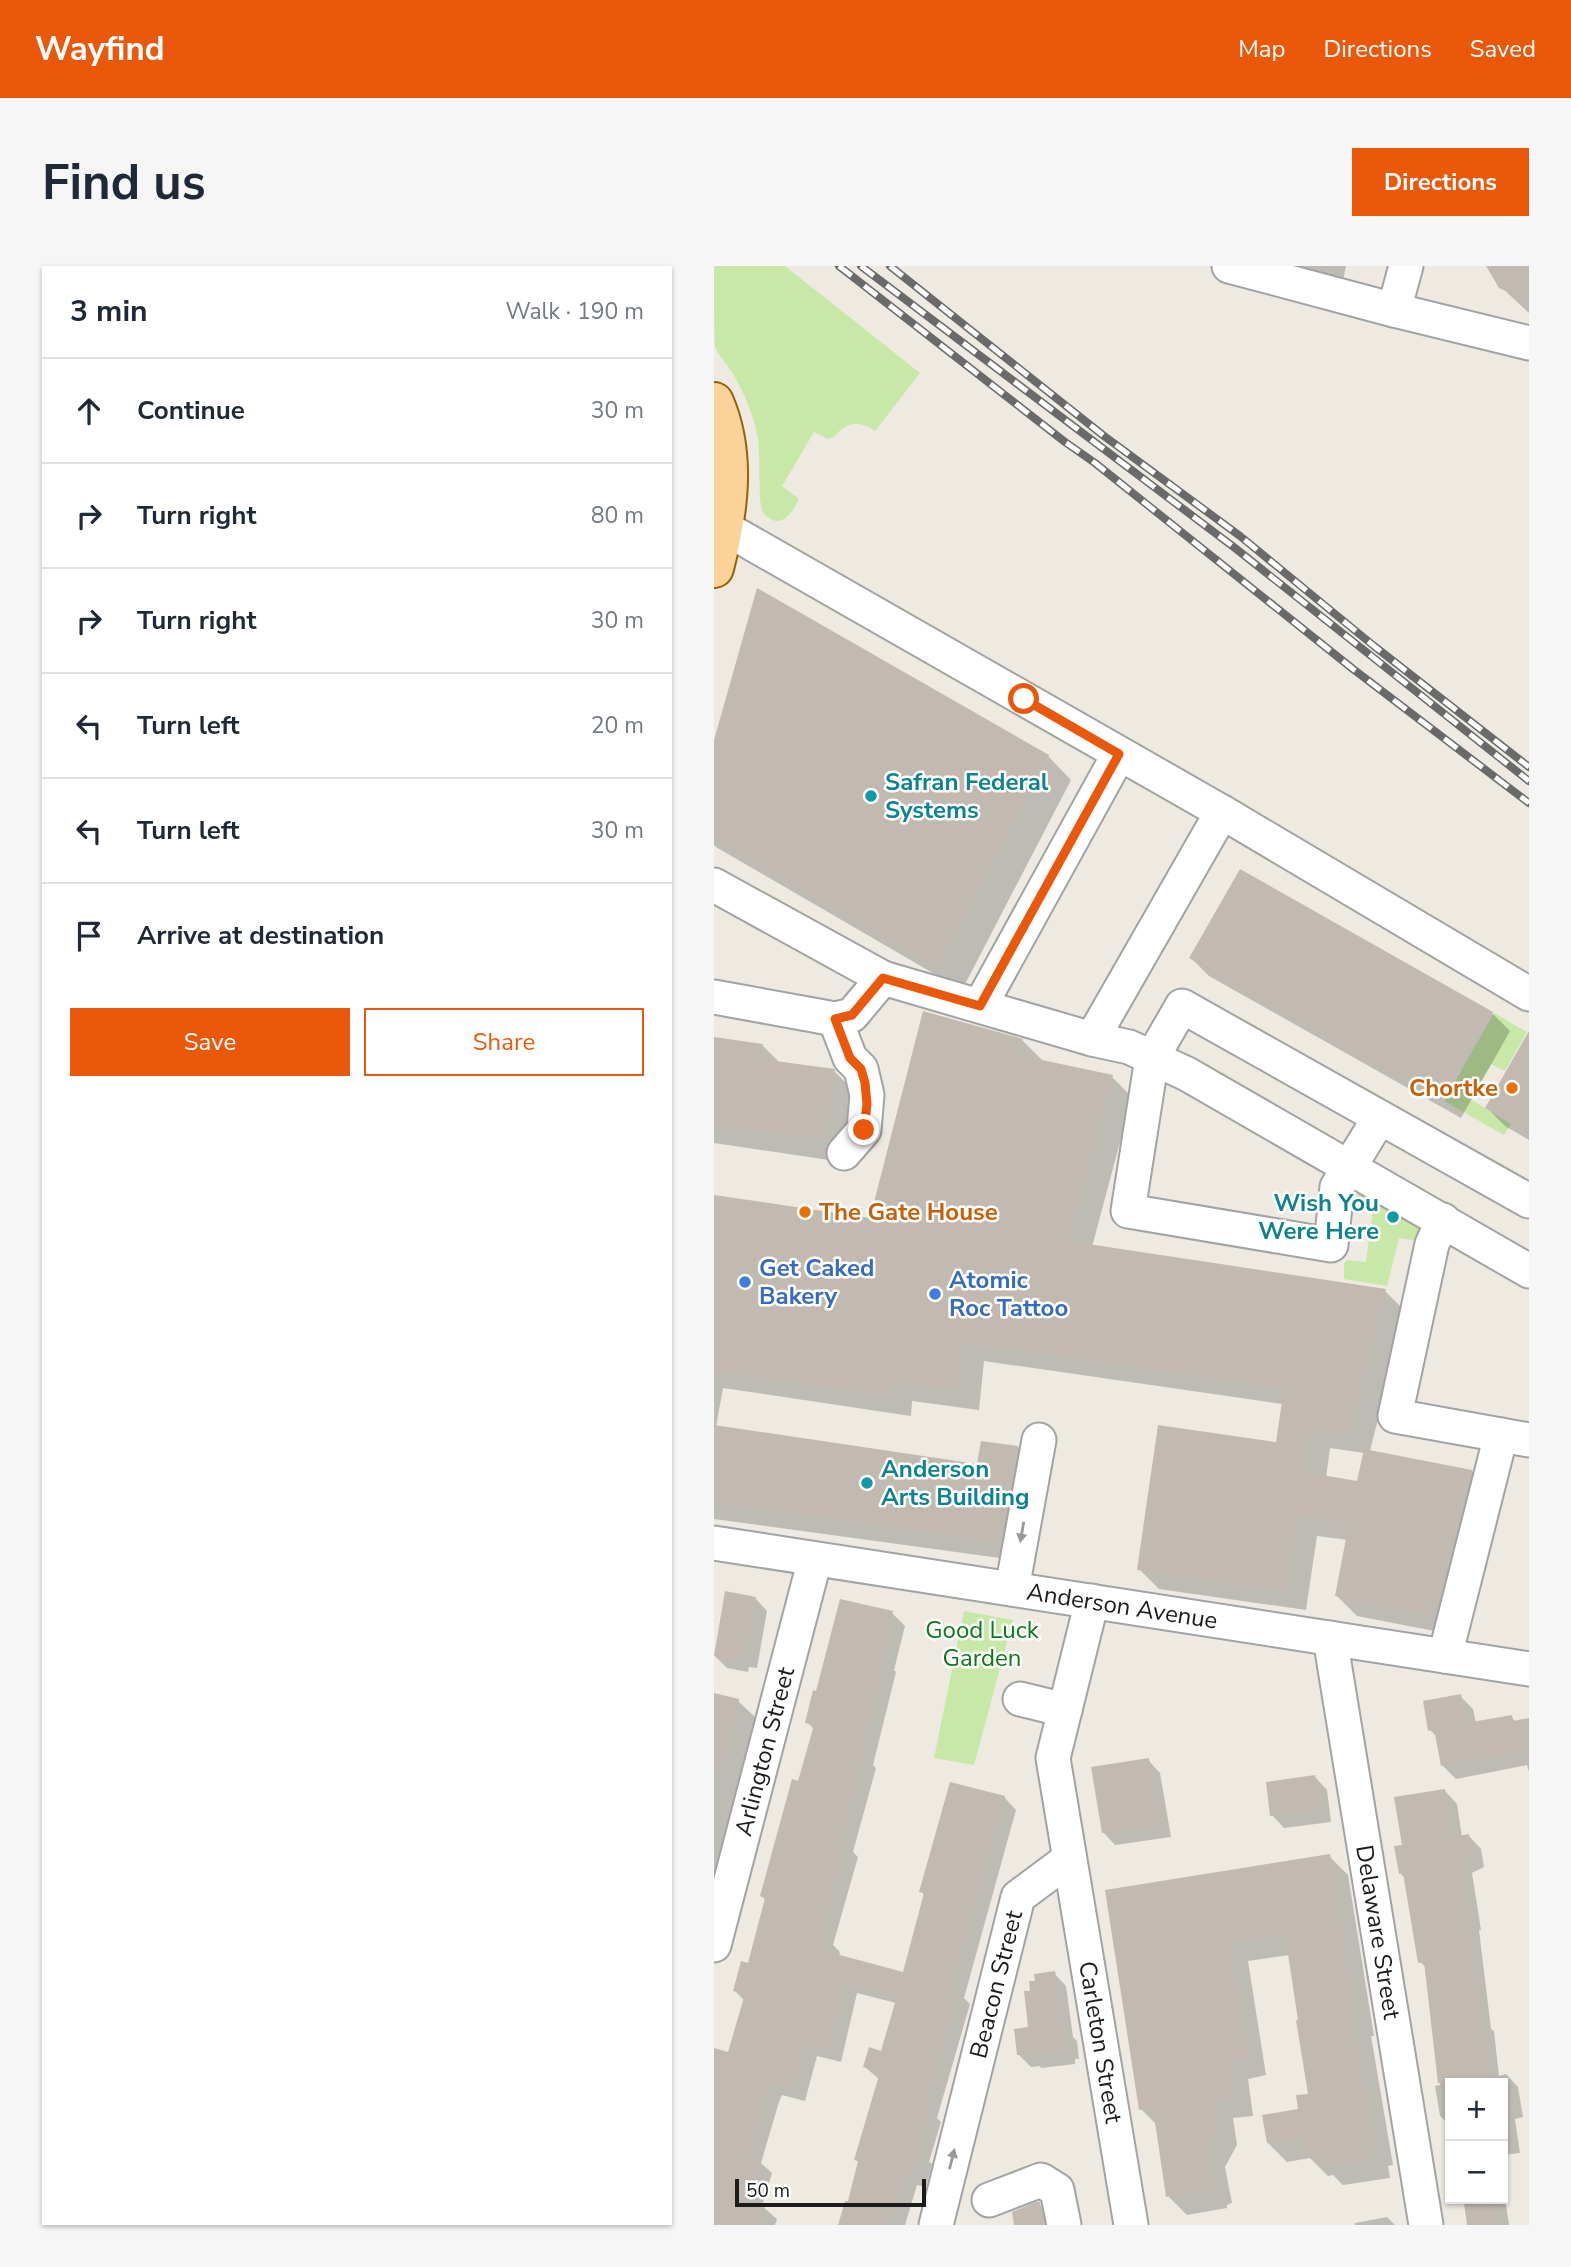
<!DOCTYPE html>
<meta charset="utf-8">
<style>
body{margin:0;font-family:"Nunito Sans",sans-serif;background:#f6f6f7;color:#1f2937}
.controls{position:absolute;right:21px;bottom:21px;display:grid;overflow:hidden;border-radius:0px;box-shadow:0 2px 5px #0004}
.controls button{width:63px;height:63px;display:grid;place-items:center;padding:0;border:0;border-bottom:2px solid #e0e1e3;background:#fff;color:#1f2937;font:35px sans-serif}
.scale{position:absolute;left:21px;bottom:18px;width:191px;box-sizing:border-box;padding-left:7px;border:4px solid #1c1c1c;border-top:0;font-size:19px;line-height:24px;white-space:nowrap;color:#1c1c1c;-webkit-text-stroke:5px #fff;paint-order:stroke}
.stop{position:absolute;width:21px;height:21px;margin:-16px;border:5px solid #ea580c;border-radius:50%;background:#fff}
.stop.end{background:#ea580c;border-color:#fff;box-shadow:0 2px 7px #0008}
.list{margin:0;padding:0;list-style:none}
h2{display:flex;justify-content:space-between;align-items:center;height:91px;margin:0;padding:0 28px;font-size:30px}
h2 small{font-size:23px;font-weight:400;color:#747a83}
.list li{display:grid;grid-template-columns:46px 1fr auto;gap:21px;align-items:center;box-sizing:border-box;height:105px;padding:0 28px;border-top:2px solid #e0e1e3}
.list b{display:block;font-size:26px;white-space:nowrap}
.list em{font-size:23px;font-style:normal;color:#747a83}
.actions{display:flex;gap:14px;padding:21px 28px}
.actions a{flex:1;padding:16px 0;border:2px solid #ea580c;border-radius:0px;text-align:center;font-size:24px;color:#ea580c}
.actions .main{background:#ea580c;color:#fff}
.icon{flex:none;width:38px;height:38px;fill:none;stroke:currentColor;stroke-width:2;stroke-linecap:round;stroke-linejoin:round}
.map{position:relative;flex:none;width:815px;height:1959px;overflow:hidden;border-radius:0px}
header{display:flex;align-items:center;gap:42px;box-sizing:border-box;height:98px;padding:0 35px;background:#ea580c;color:#fff}
header strong{font-size:33px}
nav{display:flex;gap:38px;margin-inline-start:auto;font-size:24px}
.intro{display:flex;align-items:center;justify-content:space-between;box-sizing:border-box;height:168px;padding:0 42px}
h1{margin:0;font-size:49px}
.button{padding:18px 32px;border-radius:0px;background:#ea580c;color:#fff;font-size:24px;font-weight:700}
main{display:flex;gap:42px;padding:0 42px}
aside{flex:1;background:#fff;border-radius:0px;box-shadow:0 2px 5px #0004}
.map>svg:first-child{display:block}
.grass{fill:#c7e8a7}
.shadow{fill:#0003;fill-rule:evenodd}
.building{fill:#c2b9b1}
.lines{fill:none;stroke-linecap:round;stroke-linejoin:round}
.minor-casing{stroke:#a3a3a3;stroke-width:37}
.major-casing{stroke:#936401;stroke-width:42}
.minor{stroke:#fff;stroke-width:33}
.major{stroke:#fbd29a;stroke-width:38}
.rail-casing{stroke:#6a6a6a;stroke-width:8}
.rail{stroke:#fff;stroke-width:5;stroke-dasharray:16;stroke-linecap:butt}
.oneway{fill:#999}
.route{stroke:#ea580c;stroke-width:9}
.culture-dot{fill:#0f9aa8;stroke:#fff;stroke-width:2.5}
.food-dot{fill:#e8710a;stroke:#fff;stroke-width:2.5}
.shop-dot{fill:#3f7fe0;stroke:#fff;stroke-width:2.5}
.labels{text-anchor:middle;stroke-width:5;stroke-linejoin:round;paint-order:stroke}
.culture-label{font-size:24px;font-weight:bold;fill:#0d838f;stroke:#fff;text-anchor:start}
.food-label{font-size:24px;font-weight:bold;fill:#c56008;stroke:#fff;text-anchor:end}
.shop-label{font-size:24px;font-weight:bold;fill:#366cbe;stroke:#fff;text-anchor:start}
.street-label{font-size:24px;fill:#1c1c1c;stroke:#fff}
.park-label{font-size:24px;fill:#0c7916;stroke:#fff}
</style>
<header>
<strong>Wayfind</strong>
<nav><a>Map</a><a>Directions</a><a>Saved</a></nav>
</header>
<div class="intro"><h1>Find us</h1><a class="button">Directions</a></div>
<main>
<aside>
<h2>3 min<small>Walk · 190 m</small></h2>
<ul class="list">
<li><svg class="icon" aria-label="ahead" viewBox="0 0 24 24"><path d="M12 20V5M6 11l6-6 6 6"/></svg><div><b>Continue</b></div><em>30 m</em></li>
<li><svg class="icon" aria-label="right" viewBox="0 0 24 24"><path d="M7 20v-9h11M14 6l5 5-5 5"/></svg><div><b>Turn right</b></div><em>80 m</em></li>
<li><svg class="icon" aria-label="right" viewBox="0 0 24 24"><path d="M7 20v-9h11M14 6l5 5-5 5"/></svg><div><b>Turn right</b></div><em>30 m</em></li>
<li><svg class="icon" aria-label="left" viewBox="0 0 24 24"><path d="M17 20v-9H6M10 6l-5 5 5 5"/></svg><div><b>Turn left</b></div><em>20 m</em></li>
<li><svg class="icon" aria-label="left" viewBox="0 0 24 24"><path d="M17 20v-9H6M10 6l-5 5 5 5"/></svg><div><b>Turn left</b></div><em>30 m</em></li>
<li><svg class="icon" aria-label="arrive" viewBox="0 0 24 24"><path d="M6 21V4h12l-3 4 3 4H6"/></svg><div><b>Arrive at destination</b></div></li>
</ul>
<div class="actions"><a class="main">Save</a><a>Share</a></div>
</aside>
<div class="map">
<svg width="815" height="1959" viewBox="0 0 815 1959">
<rect width="100%" height="100%" fill="#eeeae2"/>
<path class="grass" d="M0,0H71L206,107L161,165C150,158 139,154 128,163C122,167 122,171 114,173L100,166L68,220L85,233C78,247 67,265 50,248C43,241 47,188 44,173C40,151 31,128 19,108C14,99 5,90 1,81C0,73 0,14 0,0Z
M780,747L813,766L791,805L777,798L756,833L797,858L790,869L730,835Z
M648,926L707,960L708,966L704,975L685,972L673,1020L630,1013V998L633,994L652,996L659,943L641,940L640,937L643,928Z
M250,1345L299,1354L260,1499L220,1492Z"/>
<path class="shadow" d="M536,0H632L627,24Z
M779,0H815V47L786,20Z
M0,481L334,490L357,514L248,724L2,581L0,579Z
M477,692L778,747L796,765L747,852L495,710Z
M211,747L309,775L329,795L398,811L418,831L378,981L671,1025L691,1045L656,1185L758,1205L778,1225L741,1369L643,1350L623,1330L634,1274L603,1270L592,1344L445,1323L425,1303L563,1178L569,1138L270,1095L265,1144L198,1135L197,1150L9,1122L2,1161L264,1200L304,1181L324,1201L307,1295L0,1253V930L158,954ZM616,1182L651,1187L645,1217L612,1212Z
M815,769V874L791,860L773,842Z
M49,780L66,797L120,805L144,829L135,897L0,877V781Z
M41,1332L53,1345L43,1402L35,1401L34,1406L13,1402L1,1390Z
M178,1347L191,1360L180,1404L182,1406L159,1499L162,1502L139,1586L144,1591L119,1679L126,1686L125,1690L191,1708L211,1630L207,1625L290,1531L302,1544L250,1732L256,1738L223,1852L227,1856L215,1896L218,1898L212,1921L203,1919L191,1959H126L135,1938L145,1897L142,1893L166,1814L151,1801L168,1787L182,1737L143,1727L127,1796L103,1790L91,1835L68,1829L65,1836L47,1897L58,1907L48,1940L63,1953L61,1959H0V1799L15,1788L31,1735L20,1724L35,1699L52,1634L47,1630L86,1517L100,1463L93,1456L104,1427Z
M0,1429L24,1435L41,1451L0,1609Z
M746,1430L759,1443L762,1457L797,1451L802,1456L815,1454V1506L813,1499L742,1513L729,1500L724,1472L716,1464Z
M434,1494L446,1507L457,1571L401,1579L389,1566Z
M601,1511L613,1524L617,1556L570,1562L558,1549Z
M731,1525L743,1538L748,1571L755,1570L767,1583L770,1601L758,1607L767,1664H765L777,1763L780,1765L785,1810L792,1808L804,1821L809,1851L801,1853L806,1887L789,1889V1817H736V1876L734,1857L726,1850L721,1820L726,1819L713,1702L706,1696L692,1613L686,1607L690,1580Z
M615,1590L634,1609L660,1770H657L679,1899L674,1900L676,1912L629,1919L619,1909L614,1910L596,1892L573,1896L554,1877L586,1845L596,1829L576,1689L534,1695L552,1809L534,1813L539,1850L519,1852L523,1879L511,1901L518,1937L513,1939V1942L473,1949L454,1930L443,1859L427,1843L393,1625Z
M340,1707L352,1720L359,1771L363,1775L365,1793H361V1798L327,1802L326,1800L317,1801L304,1788L316,1763L318,1726Z
M736,1896V1926L734,1924L731,1897Z
M789,1918L795,1959H755L751,1936L747,1937L743,1933H789Z
M325,1938L344,1959H302Z
M673,1951L681,1959H641V1957Z"/>
<path class="building" d="M772,0H815V36L785,22Z
M43,322L335,489L224,701L0,571V474Z
M526,603L779,746L728,835L475,692Z
M209,745L309,773L304,789L399,809L354,975L672,1023L635,1169L596,1163L590,1206L643,1215L650,1183L758,1204L721,1350L621,1330L635,1257L583,1250L572,1325L423,1304L444,1159L562,1176L570,1122L250,1076L245,1125L178,1115L177,1130L0,1104V929L156,952Z
M815,765V868L771,842Z
M0,771L49,778L47,793L121,803L112,874L0,858Z
M0,1159L263,1198L267,1175L304,1180L287,1276L0,1236Z
M11,1325L42,1331L31,1391L23,1389L22,1394L0,1390Z
M126,1333L179,1345L169,1391L171,1392L147,1487L150,1488L127,1575L132,1577L107,1669L114,1671L111,1685L189,1706L210,1627L205,1626L236,1516L291,1530L237,1722L245,1724L211,1840L215,1842L203,1883L206,1884L199,1910L191,1907L176,1959H124L131,1935H134L144,1895L140,1894L166,1806L149,1801L155,1781L167,1785L183,1730L131,1715L115,1785L91,1779L79,1824L55,1817L53,1823L34,1890L46,1893L34,1935L51,1939L46,1959H0V1782L14,1786L31,1728L19,1725L27,1695L34,1697L51,1632L46,1630L78,1513L84,1515L100,1459L91,1457L99,1424L102,1425Z
M0,1427L25,1433L7,1503H0Z
M747,1428L752,1457L798,1449L799,1455L815,1452V1483L727,1500L720,1463L714,1465L709,1435Z
M435,1492L445,1559L388,1567L377,1501Z
M601,1509L606,1544L556,1550L552,1516Z
M731,1523L739,1571L755,1568L758,1589L747,1595L756,1652H754L766,1751H768L777,1817H724L710,1696L704,1697L689,1607L685,1608L680,1580L688,1579L680,1531Z
M616,1588L642,1751L639,1752L661,1881H656L658,1894L609,1901L607,1889L593,1892L590,1871L553,1877L548,1849L584,1843L582,1829L594,1828L582,1754H584L571,1668L516,1677L534,1790L516,1795L521,1831L501,1834L505,1860L493,1881L500,1918L494,1920V1923L452,1931L439,1842L425,1844L391,1624Z
M341,1705L348,1761H351L353,1781H349L350,1786L313,1790V1788L303,1789L300,1763L314,1761L310,1725H316L315,1715H321L320,1708Z
M773,1933H781L785,1959H753L750,1937Z
M322,1936H326L330,1959H300L298,1946Z"/>
<g class="lines">
<g class="minor-casing">
<g id="minor">
<path d="M515,0L680,44L692,0"/>
<path d="M680,44L815,77"/>
<path d="M0,260L9,261L508,546L378,773"/>
<path d="M508,546L815,728"/>
<path d="M0,619L169,712L378,773L415,781L473,808L815,1005"/>
<path d="M0,731L121,753L138,749L169,712"/>
<path d="M266,740L405,488"/>
<path d="M121,753L136,792L147,803L153,829L150,864L130,887"/>
<path d="M666,851L623,921L617,979L414,945L438,792L468,740L815,935"/>
<path d="M729,954L718,978L681,1150L815,1174"/>
<path id="s1" d="M0,1277L815,1403"/>
<path d="M298,1323L325,1174"/>
<path id="s2" d="M378,1335L339,1492L417,1959"/>
<path id="s3" d="M616,1372L712,1959"/>
<path d="M731,1390L787,1169"/>
<path d="M306,1433L351,1444"/>
<path id="s4" d="M0,1679L101,1293"/>
<path d="M275,1934L327,1914L343,1924L350,1959"/>
<path id="s5" d="M222,1959L304,1631L355,1593"/>
</g>
</g>
<g class="major-casing">
<path id="major" d="M0,136C23,189 14,248 0,302"/>
</g>
<use href="#minor" class="minor"/>
<use href="#major" class="major"/>
<g class="rail-casing">
<path id="rail" d="M125,0L351,176L381,197L639,403L815,537
M147,0L521,282L815,515
M176,0L390,170L526,270L660,380L815,501"/>
</g>
<use href="#rail" class="rail"/>
</g>
<defs><path id="oneway-solid" d="M-6-.8H1V-3.2L6.5 0L1 3.2V.8H-6Z" transform="scale(1.75)"/></defs>
<g class="oneway">
<use href="#oneway-solid" transform="translate(308 1266) rotate(100)"/>
<use href="#oneway-solid" transform="translate(238 1893) rotate(-76)"/>
</g>
<g class="lines">
<path class="route" d="M150,864L153,838L151,817L147,803L136,792L121,753L138,749L169,712L266,740L405,488L310,433"/>
</g>
<g class="culture-dot">
<circle cx="157" cy="530" r="7"/>
<circle cx="679" cy="951" r="7"/>
<circle cx="153" cy="1217" r="7"/>
</g>
<g class="food-dot">
<circle cx="798" cy="822" r="7"/>
<circle cx="91" cy="946" r="7"/>
</g>
<g class="shop-dot">
<circle cx="31" cy="1016" r="7"/>
<circle cx="221" cy="1028" r="7"/>
</g>
<g class="labels">
<g class="culture-label">
<text x="171" y="524">Safran Federal<tspan x="171" dy="28">Systems</tspan></text>
<text x="665" y="945" text-anchor="end">Wish You<tspan x="665" dy="28">Were Here</tspan></text>
<text x="167" y="1211">Anderson<tspan x="167" dy="28">Arts Building</tspan></text>
</g>
<g class="food-label">
<text x="784" y="830">Chortke</text>
<text x="105" y="954" text-anchor="start">The Gate House</text>
</g>
<g class="shop-label">
<text x="45" y="1010">Get Caked<tspan x="45" dy="28">Bakery</tspan></text>
<text x="235" y="1022">Atomic<tspan x="235" dy="28">Roc Tattoo</tspan></text>
</g>
<g class="street-label">
<text dy="8" stroke="none"><textPath href="#s1" startOffset="413">Anderson Avenue</textPath></text>
<text dy="8" stroke="none"><textPath href="#s4" startOffset="200">Arlington Street</textPath></text>
<text dy="8" stroke="none"><textPath href="#s3" startOffset="298">Delaware Street</textPath></text>
<text dy="8" stroke="none"><textPath href="#s5" startOffset="248">Beacon Street</textPath></text>
<text dy="8" stroke="none"><textPath href="#s2" startOffset="450">Carleton Street</textPath></text>
</g>
<g class="park-label">
<text x="268" y="1372">Good Luck<tspan x="268" dy="28">Garden</tspan></text>
</g>
</g>
</svg>
<div class="controls">
<button>+</button>
<button>−</button>
</div>
<div class="scale">50 m</div>
<div class="stop" style="left:310px;top:433px"></div>
<div class="stop end" style="left:150px;top:864px"></div>
</div>
</main>
